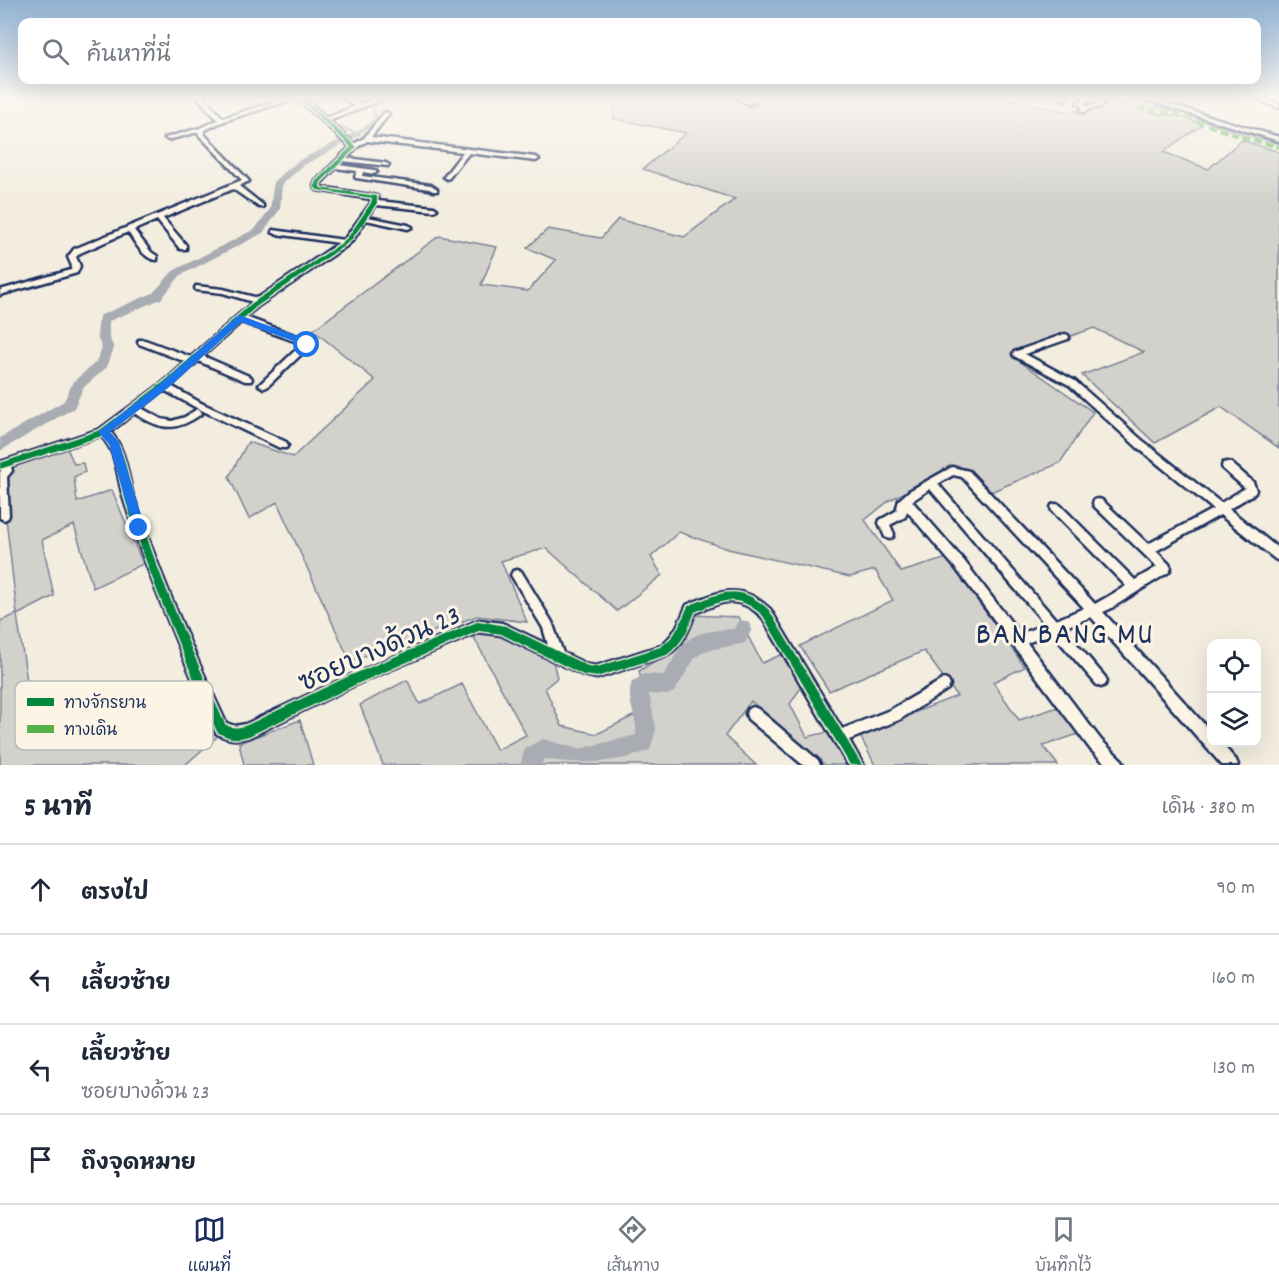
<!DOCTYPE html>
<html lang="th">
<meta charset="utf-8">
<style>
body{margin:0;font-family:Dekko,"Playpen Sans Thai",sans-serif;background:#f6f6f7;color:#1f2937}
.controls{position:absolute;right:18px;bottom:18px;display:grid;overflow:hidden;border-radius:12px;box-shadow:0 6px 24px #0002}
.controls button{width:54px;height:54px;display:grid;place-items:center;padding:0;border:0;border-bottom:2px solid #e0e1e3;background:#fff;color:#1f2937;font:30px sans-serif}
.stop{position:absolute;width:18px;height:18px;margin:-14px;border:4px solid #1a73e8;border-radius:50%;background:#fff}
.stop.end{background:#1a73e8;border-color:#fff;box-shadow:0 2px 6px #0008}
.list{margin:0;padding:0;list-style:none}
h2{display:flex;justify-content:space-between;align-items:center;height:78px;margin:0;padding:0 24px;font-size:26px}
h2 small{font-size:20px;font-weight:400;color:#747a83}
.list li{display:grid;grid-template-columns:39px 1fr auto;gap:18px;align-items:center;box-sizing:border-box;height:90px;padding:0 24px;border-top:2px solid #e0e1e3}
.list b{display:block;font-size:22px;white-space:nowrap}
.list p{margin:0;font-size:20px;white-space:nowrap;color:#747a83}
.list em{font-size:20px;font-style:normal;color:#747a83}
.icon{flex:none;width:33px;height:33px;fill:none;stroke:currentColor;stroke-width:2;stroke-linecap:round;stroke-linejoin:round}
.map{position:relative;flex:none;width:1279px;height:765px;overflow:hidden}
.search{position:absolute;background:#fff;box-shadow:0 6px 24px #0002;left:18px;right:18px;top:18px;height:66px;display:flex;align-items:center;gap:15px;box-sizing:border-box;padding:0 21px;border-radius:12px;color:#747a83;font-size:22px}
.sheet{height:438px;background:#fff}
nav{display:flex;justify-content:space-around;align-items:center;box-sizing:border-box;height:84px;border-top:2px solid #e0e1e3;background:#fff;font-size:16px;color:#747a83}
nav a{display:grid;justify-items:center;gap:3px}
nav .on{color:#1b2f5e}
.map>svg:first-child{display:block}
.green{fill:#d3d1cc;stroke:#778095;stroke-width:1.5}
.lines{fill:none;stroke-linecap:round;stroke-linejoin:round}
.canal{fill:#a9acb3;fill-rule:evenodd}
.river{fill:#a9acb3;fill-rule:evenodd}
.minor-casing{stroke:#1b2f5e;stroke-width:5}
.minor{fill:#fcf5e5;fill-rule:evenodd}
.quiet{stroke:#55b248;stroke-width:4;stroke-dasharray:8 4;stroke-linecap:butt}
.cycleway-casing{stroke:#fcf5e5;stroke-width:3}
.cycleway{fill:#00873e;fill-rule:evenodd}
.route{fill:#1a73e8}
.labels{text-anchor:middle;stroke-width:6;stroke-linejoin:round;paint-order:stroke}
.near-street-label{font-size:27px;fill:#1b2f5e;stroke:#fcf5e5}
.near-quarter-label{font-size:32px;letter-spacing:1.5px;fill:#1b2f5e;stroke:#fcf5e5}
.key{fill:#fcf5e5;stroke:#b8babc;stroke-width:1.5}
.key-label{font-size:16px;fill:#1b2f5e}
</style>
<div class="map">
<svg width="1279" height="765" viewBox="0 0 1279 765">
<rect width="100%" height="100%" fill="#f3ede0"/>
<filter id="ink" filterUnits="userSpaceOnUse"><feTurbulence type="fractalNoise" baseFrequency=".0167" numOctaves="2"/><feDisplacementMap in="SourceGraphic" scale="12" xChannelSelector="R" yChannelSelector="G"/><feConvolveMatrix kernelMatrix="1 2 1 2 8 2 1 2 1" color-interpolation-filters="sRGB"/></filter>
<g filter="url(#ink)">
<path class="green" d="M614,97H730L752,108L770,97H956L965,101C989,86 1039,109 1065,111C1077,112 1090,109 1102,108L1099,98L1147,112L1187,118L1202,125L1163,152L1208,169L1242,140L1279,152V448L1221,407L1155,443L1082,375L1144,352L1094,328L1012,356L1093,412L1060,463L988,493L958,465L890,500L865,520L901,572L947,558L1025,667L993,682L1019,720L1061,706L1081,733L1043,746L1058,765H875L859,734L957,696L924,651L829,691L800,646L893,600L875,570L850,577L728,549L679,532L651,557L662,575L617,611L546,548L501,561L527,622L477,616L350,661L277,502L249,519L229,477L248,442L293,457L375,380L313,330L439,236L497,247L481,285L528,291L556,260L527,248L548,229L601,238L618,219L684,237L735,199L643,169L686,133L614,119Z
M67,448L74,464L83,463L85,472L74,477L77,502L112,490L143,564L93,588L74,525L42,540L54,596L17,615L33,720L55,729L111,697L131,735L197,696L219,735L185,765H0V621L17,614L1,475L10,468Z
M690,615L738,617L762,663L785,653L804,683L790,704L807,737L832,731L854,765H825L751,701L725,736L756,765H383L360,705L407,680L420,704L462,684L497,750L526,735L471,632H496L553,661L557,678L545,688L562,726L597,734L649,708L639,671L683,643Z
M300,720L313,765H244L239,743Z"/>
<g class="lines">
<path class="canal" d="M307,97H312L336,124L357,132L374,119L371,107L384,97H389L375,108L379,119V120L358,135L332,126Z
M1104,97H1111L1129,103L1179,110L1245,133L1279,141V145L1241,135L1176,112L1128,105Z"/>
<path class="river" d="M355,132L362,134L304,165L282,184L280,209L263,233L181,275L161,299L109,321V337L114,348L107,367L83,388L74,408L0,451V438L64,401L73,382L96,362L102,348L97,337L99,316L153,293L173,271L255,229L270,209L274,181L298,161Z
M743,620L749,623L752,629L745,643L704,651L695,658L674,692L667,695L649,694L656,729L650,750C616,764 579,765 544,759L540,765H520L525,748L543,739L579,749L636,735C638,717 625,700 632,682L644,674L663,675C670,667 674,656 681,647C693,631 716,630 734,629L737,623Z"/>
<g class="minor-casing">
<path id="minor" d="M197,97H203L223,118L290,97H302L326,118L355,106L342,97H349L360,104L377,97H385L362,108L329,121L354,144L364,138L384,113L386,112L389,114L371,137L536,157L539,159L536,161L469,153L449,178L447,179L444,177L463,152L367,141L356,148L347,158L386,163L389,165L388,166L343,161L339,165L374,170L377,172L374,174L363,172L362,176L431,185L437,189V191H433L429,189L356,178L355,177L357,171L336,168L321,183V187L377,196L378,201L434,207L437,209L434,211L376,205L368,217L408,225L412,227L408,229L366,220L353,240L345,247L257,307L245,317L303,338L311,345L267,387L264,388L259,385L301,345L297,342L241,322L203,356L251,377L252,379L251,381H245L198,361L171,386L201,403L286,442L288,445L286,448H280L195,407L164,390L141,408L161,419L172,421L185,417L197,409L200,411L202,413L200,415C174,433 160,429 134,413L110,432C125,448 127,472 132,492C136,504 140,515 144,527C168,594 196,659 226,723L235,726L246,724L349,676L479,620L502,623L548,645L543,628L511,575L513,571L517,570L521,571L552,622L563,653L588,665L597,666L660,646C675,636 680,621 687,605C720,591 741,582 770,609L842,729L890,710L944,679L948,681L950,685L948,689L899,720L849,740L863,765H848L762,617C738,594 723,601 695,613C689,630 683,645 667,655L597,678L583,675L501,635L479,632L357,684L249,737C237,741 227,740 216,733C182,655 148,577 123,496C117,476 117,451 101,436L11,466L12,471L7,477L9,515L8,518L4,520L0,518V472L2,470H0V462L100,429L165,381L186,362L139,344L138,342L139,340H145L191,357L253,302L223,293L196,290L195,288L196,286L223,289L258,298L339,243L276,234L272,232L273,230L344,240L371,203V199L317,190L314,186L316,181L350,147L297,98L224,121L205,130L204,134L249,181L239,186L263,205V207H259L233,189L163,218L186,245V249H180L157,220L134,230L151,252L157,256V260C144,260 135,242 128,232L80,253L76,257L80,266L77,273L0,295V290L71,270L72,266L68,257L74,249L242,180L199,135L198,132L168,140L165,138L200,128L218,120Z
M734,97H742L754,103L749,104Z
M1062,97H1068L1064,100L1062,99Z
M1085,97H1092L1084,103L1087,106L1095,105L1101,102L1104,104C1098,110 1090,107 1085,112H1081L1080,111L1083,108L1077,103Z
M1136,97H1145L1279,137V141Z
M1261,97L1279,104V108L1259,100L1258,99Z
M1065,334L1068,335L1069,337L1068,339L1025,354L1075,381L1143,441L1221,503L1245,488L1223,469L1222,466L1223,463L1227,462L1231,463L1253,482L1256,490L1255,493L1229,509L1279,549V561L1275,559L1220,515L1156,551L1169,564L1171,568L1169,572L1110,609L1103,612L1212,733V742H1220L1236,760L1238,765H1222L1091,617L1063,628L1105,677L1107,681L1105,685L1101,687L1097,685L1052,633L1027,643L1101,740L1122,760L1124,765H1107L1091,750L957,570L907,511L905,517L890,525L894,534L893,537L889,539L885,537L879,523L880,520L896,511L899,500L909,491L952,467L969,471L1095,604L1126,586L1052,511L1051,508L1052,505L1056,504L1060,505L1135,580L1157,567L1094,506L1093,503L1094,500L1098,499L1102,500L1148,544L1213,509L1137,447L1069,385L1014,356L1013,354L1014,352ZM953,475L962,477L1084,608L1056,620L938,484ZM930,489L1045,624L1020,634L965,562L912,501Z
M753,707L758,709L818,760L820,765H803L748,719L746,714L748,709Z"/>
</g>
<use href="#minor" class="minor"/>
<path class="quiet" d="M1138,107L1181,115L1238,136L1279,147"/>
<g class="cycleway-casing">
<path id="cycleway" d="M297,97H302L357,147L321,182L320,186L321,188L377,196V203L352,239L344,246L256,307L171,385L108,432C126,448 126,475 133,495C157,574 191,649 225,724C232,729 239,728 247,725L349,676L479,621L506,626L588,666L597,667L660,647C677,636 680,623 688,606C721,592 740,582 769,610L862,765H850L763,616C738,593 723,600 695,612C688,630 683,643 667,655L597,677L583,675L501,634L479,631L357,684L249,736C237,740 228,739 217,732C183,655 148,576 124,495C118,475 118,450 102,436L0,469V463L100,430L165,381L252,303L340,244L348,237L371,203L372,198L317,190L314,186L316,181L351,147Z"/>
</g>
<use href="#cycleway" class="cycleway"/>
</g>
</g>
<linearGradient id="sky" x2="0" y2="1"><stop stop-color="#8fb1d3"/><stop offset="0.48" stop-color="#faf7f1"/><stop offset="1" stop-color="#faf7f1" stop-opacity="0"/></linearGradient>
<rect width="1279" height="204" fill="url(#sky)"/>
<path class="route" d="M239,315L303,338L311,345L303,347L296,342L241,322L168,388L110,432L119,442L145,528L143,532H135L109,444L98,432L161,383Z"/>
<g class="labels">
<g class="near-street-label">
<text transform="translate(379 648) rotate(-24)" y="9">ซอยบางด้วน 23</text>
</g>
<g class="near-quarter-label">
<text x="1065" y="643">BAN BANG MU</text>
</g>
</g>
<rect x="15" y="681" width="198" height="69" rx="9" class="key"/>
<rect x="27" y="698" width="27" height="8" fill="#00873e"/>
<rect x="27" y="725" width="27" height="8" fill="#55b248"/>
<g class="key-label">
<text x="64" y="708">ทางจักรยาน</text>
<text x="64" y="735">ทางเดิน</text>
</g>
</svg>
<div class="controls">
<button><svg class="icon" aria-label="locate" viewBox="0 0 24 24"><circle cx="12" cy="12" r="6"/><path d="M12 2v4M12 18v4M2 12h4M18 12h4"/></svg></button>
<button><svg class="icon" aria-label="layers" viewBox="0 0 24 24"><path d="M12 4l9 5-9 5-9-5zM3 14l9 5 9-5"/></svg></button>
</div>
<div class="stop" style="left:307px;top:345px"></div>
<div class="stop end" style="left:139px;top:528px"></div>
<div class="search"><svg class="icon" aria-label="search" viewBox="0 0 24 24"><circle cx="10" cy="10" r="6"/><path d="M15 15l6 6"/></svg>ค้นหาที่นี่</div>
</div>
<section class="sheet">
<h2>5 นาที<small>เดิน · 380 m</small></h2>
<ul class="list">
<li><svg class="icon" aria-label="ahead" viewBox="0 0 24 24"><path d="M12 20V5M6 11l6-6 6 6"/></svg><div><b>ตรงไป</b></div><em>90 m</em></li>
<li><svg class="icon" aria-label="left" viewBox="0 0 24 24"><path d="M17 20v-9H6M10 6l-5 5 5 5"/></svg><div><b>เลี้ยวซ้าย</b></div><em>160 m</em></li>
<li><svg class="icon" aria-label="left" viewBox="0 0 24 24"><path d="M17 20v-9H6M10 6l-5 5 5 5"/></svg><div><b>เลี้ยวซ้าย</b><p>ซอยบางด้วน 23</p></div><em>130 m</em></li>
<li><svg class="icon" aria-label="arrive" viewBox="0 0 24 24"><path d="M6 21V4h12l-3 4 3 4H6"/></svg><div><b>ถึงจุดหมาย</b></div></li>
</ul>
</section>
<nav>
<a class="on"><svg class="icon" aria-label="map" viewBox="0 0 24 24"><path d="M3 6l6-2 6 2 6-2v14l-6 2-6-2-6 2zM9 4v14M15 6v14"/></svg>แผนที่</a>
<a><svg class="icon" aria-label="directions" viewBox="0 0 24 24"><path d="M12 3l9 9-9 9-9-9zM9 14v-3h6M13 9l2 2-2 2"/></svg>เส้นทาง</a>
<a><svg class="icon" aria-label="saved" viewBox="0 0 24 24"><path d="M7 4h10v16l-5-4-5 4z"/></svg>บันทึกไว้</a>
</nav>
